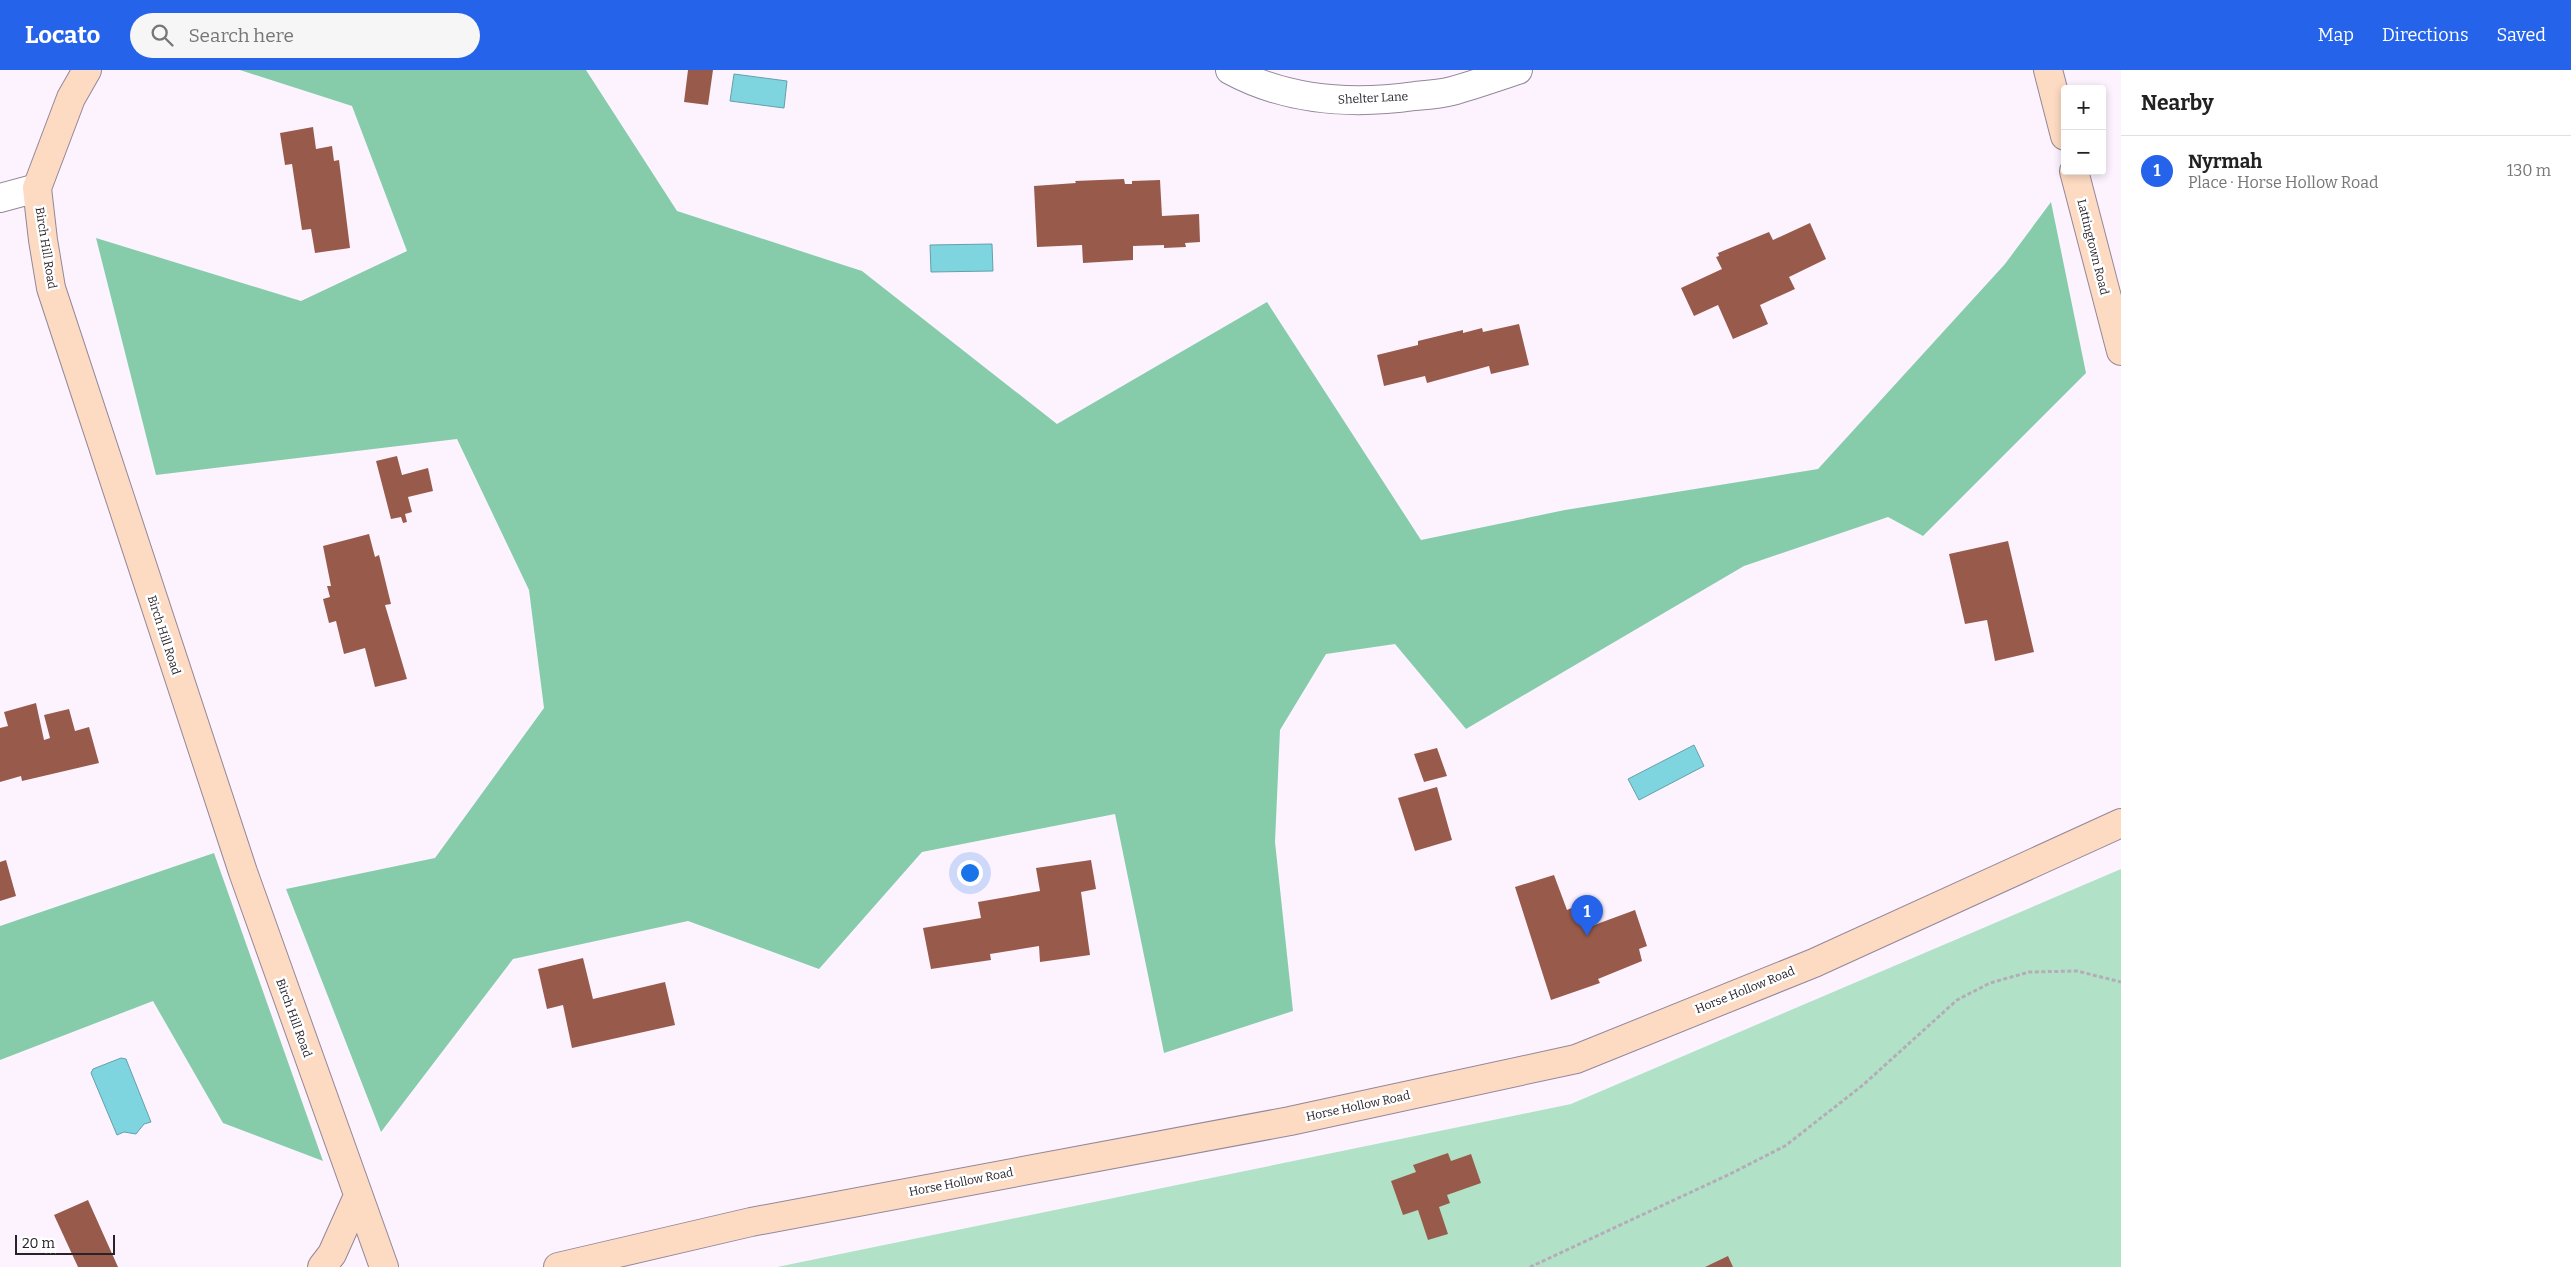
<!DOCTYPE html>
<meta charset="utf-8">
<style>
body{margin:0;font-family:Bitter,serif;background:#f6f6f6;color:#222}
.controls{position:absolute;right:15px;top:15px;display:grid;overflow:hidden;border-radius:5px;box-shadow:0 2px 8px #0003}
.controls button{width:45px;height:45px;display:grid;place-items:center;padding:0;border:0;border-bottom:1px solid #e0e0e0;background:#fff;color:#222;font:25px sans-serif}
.scale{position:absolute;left:15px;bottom:12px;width:100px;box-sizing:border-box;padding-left:5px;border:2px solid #28232a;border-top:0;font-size:14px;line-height:18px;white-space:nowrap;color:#28232a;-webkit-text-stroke:4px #fff;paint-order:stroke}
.you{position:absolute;left:969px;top:802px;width:18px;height:18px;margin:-12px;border:4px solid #fff;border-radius:50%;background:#1a73e8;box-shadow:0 0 0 8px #1a73e833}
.badge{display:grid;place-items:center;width:32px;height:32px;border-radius:50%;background:#2563eb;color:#fff;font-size:16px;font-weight:700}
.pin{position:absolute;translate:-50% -41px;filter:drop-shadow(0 1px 2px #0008)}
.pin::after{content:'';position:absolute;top:26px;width:18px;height:15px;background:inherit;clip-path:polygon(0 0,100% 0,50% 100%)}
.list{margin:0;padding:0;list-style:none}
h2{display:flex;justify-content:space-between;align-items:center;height:65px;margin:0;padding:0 20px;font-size:21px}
h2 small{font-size:16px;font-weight:400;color:#767676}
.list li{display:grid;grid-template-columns:32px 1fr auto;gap:15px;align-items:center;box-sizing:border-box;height:70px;padding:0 20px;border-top:1px solid #e0e0e0}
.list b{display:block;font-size:19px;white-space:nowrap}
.list p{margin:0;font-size:16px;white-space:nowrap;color:#767676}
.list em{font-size:16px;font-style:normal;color:#767676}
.icon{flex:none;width:28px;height:28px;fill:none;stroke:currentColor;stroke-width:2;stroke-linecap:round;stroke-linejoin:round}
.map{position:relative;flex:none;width:2121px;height:1197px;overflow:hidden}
header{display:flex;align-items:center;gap:30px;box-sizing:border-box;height:70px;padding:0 25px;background:#2563eb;color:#fff}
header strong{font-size:24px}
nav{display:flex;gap:28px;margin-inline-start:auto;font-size:18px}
.search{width:350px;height:45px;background:#f6f6f6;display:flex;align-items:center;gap:12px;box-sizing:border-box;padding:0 18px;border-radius:28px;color:#767676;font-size:19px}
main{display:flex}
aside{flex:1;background:#fff}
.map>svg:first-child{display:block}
.green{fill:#b1e2c8}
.forest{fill:#87ccaa}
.water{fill:#7ed5df;stroke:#64a0a9}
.building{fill:#985b4b}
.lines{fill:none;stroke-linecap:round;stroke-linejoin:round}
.street-casing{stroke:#948799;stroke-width:30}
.secondary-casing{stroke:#948799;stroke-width:30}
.path{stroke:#b4acb7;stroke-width:3;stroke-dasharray:4 2.5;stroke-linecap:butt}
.street{stroke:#fff;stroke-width:28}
.secondary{stroke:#fddac2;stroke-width:28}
.labels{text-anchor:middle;stroke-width:5;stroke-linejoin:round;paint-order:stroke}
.street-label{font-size:12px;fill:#28232a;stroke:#fff}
</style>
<header>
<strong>Locato</strong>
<div class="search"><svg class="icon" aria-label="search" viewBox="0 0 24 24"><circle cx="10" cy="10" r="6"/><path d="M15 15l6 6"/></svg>Search here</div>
<nav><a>Map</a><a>Directions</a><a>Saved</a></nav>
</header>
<main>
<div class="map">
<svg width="2121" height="1197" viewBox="0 0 2121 1197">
<rect width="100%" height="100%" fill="#fcf3ff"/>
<path class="green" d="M2121,799V1197H777L1571,1034Z"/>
<path class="forest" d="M240,0H586L677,141L862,201L1057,354L1267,232L1421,470L1565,440L1818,399L2005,194L2051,132L2086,303L1923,466L1888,447L1744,496L1466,659L1395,574L1326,584L1280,660L1275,772L1293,941L1164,983L1115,744L922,782L819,899L688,851L513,889L381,1062L286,819L435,788L544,638L529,520L457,369L156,405L96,168L301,231L407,181L352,36Z
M214,783L323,1091L223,1053L153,931L0,990V856Z"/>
<path class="water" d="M734,4L787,11L784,38L730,31Z
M992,174L993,201L931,202L930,175Z
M1694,675L1704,696L1639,730L1628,709Z
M121,988L126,989L151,1052L144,1054L136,1064L124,1062L117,1065L91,1003L93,999Z"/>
<path class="building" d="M688,0H713L708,35L684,32Z
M313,57L316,79L332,76L334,91L339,90L350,178L315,183L311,159L302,160L292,94L285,95L280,63Z
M1124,109L1125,114H1132V111L1160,110L1162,146L1199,144L1200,172L1185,173L1186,177L1164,178V175L1133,176V190L1083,193L1082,175L1037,177L1034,116L1076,113L1075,111Z
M1810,153L1826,189L1789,207L1795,219L1760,235L1768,254L1733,269L1718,235L1694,246L1681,218L1722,199L1716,187L1719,186L1718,183L1769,162L1773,170Z
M1519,254L1529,295L1491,304L1489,296L1427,313L1425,306L1384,316L1377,285L1418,275V271L1463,260V263L1482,258L1483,262Z
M397,386L402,405L428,398L433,421L408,427L412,442L405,444L407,452L403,453L401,447L391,449L376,391Z
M369,464L375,487L379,485L391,534L385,535L407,609L375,617L365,578L344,584L336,551L329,553L323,529L330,527L327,516H331L323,476Z
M2008,471L2034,582L1995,591L1987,550L1965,554L1949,484Z
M36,633L44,670L50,668L44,645L69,639L75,661L89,657L99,693L22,711L21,706L0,712V658L8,656L4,642Z
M1437,678L1447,706L1424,712L1414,684Z
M1437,717L1452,770L1415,781L1398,728Z
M6,790L16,826L0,831V792Z
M1091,790L1096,819L1081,822L1090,885L1040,892L1039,876L990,884L991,890L931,899L923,858L981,848L978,832L1040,821L1036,798Z
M1554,805L1567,840L1580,834L1589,857L1635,840L1647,876L1639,879L1642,891L1598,909L1600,913L1551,930L1515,817Z
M583,888L593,929L665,912L675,955L572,978L563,935L547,939L538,899Z
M1448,1083L1451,1091L1471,1084L1481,1113L1447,1125L1450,1133L1439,1137L1448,1164L1428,1170L1418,1140L1403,1145L1391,1111L1416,1102L1413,1095Z
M88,1130L118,1197H78L54,1145Z
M1728,1186L1733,1197H1705Z"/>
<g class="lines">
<g class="street-casing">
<path id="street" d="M1230,0C1287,31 1352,35 1415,26C1427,25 1441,24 1452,21C1474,15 1496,7 1518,0
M0,128L37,118"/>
</g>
<g class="secondary-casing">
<path id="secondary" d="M87,0L71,28L37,118L43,170L51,218L243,802L384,1197
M2048,0L2065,66
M2074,101L2121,281
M322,1197L332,1184L358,1126
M558,1197L751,1152L1290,1051L1576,989L1814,893L2121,753"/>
</g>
<path class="path" d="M1530,1197L1730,1104L1785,1076L1863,1015L1957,930L1990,913L2029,902L2077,901L2121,912"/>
<use href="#street" class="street"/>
<use href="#secondary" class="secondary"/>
</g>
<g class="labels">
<g class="street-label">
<text transform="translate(1373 28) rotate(-3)" y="4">Shelter Lane</text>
<text transform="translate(2093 177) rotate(76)" y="4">Lattingtown Road</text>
<text transform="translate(46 178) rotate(81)" y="4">Birch Hill Road</text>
<text transform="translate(164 565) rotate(72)" y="4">Birch Hill Road</text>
<text transform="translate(1745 920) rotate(-22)" y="4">Horse Hollow Road</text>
<text transform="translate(294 948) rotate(70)" y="4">Birch Hill Road</text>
<text transform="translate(1358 1036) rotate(-12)" y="4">Horse Hollow Road</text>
<text transform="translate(961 1112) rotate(-11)" y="4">Horse Hollow Road</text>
</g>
</g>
</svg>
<div class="controls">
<button>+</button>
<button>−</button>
</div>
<div class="scale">20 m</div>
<div class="you"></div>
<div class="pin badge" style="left:1587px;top:866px">1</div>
</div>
<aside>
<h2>Nearby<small></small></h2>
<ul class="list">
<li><span class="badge">1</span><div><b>Nyrmah</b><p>Place · Horse Hollow Road</p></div><em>130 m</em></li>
</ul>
</aside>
</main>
